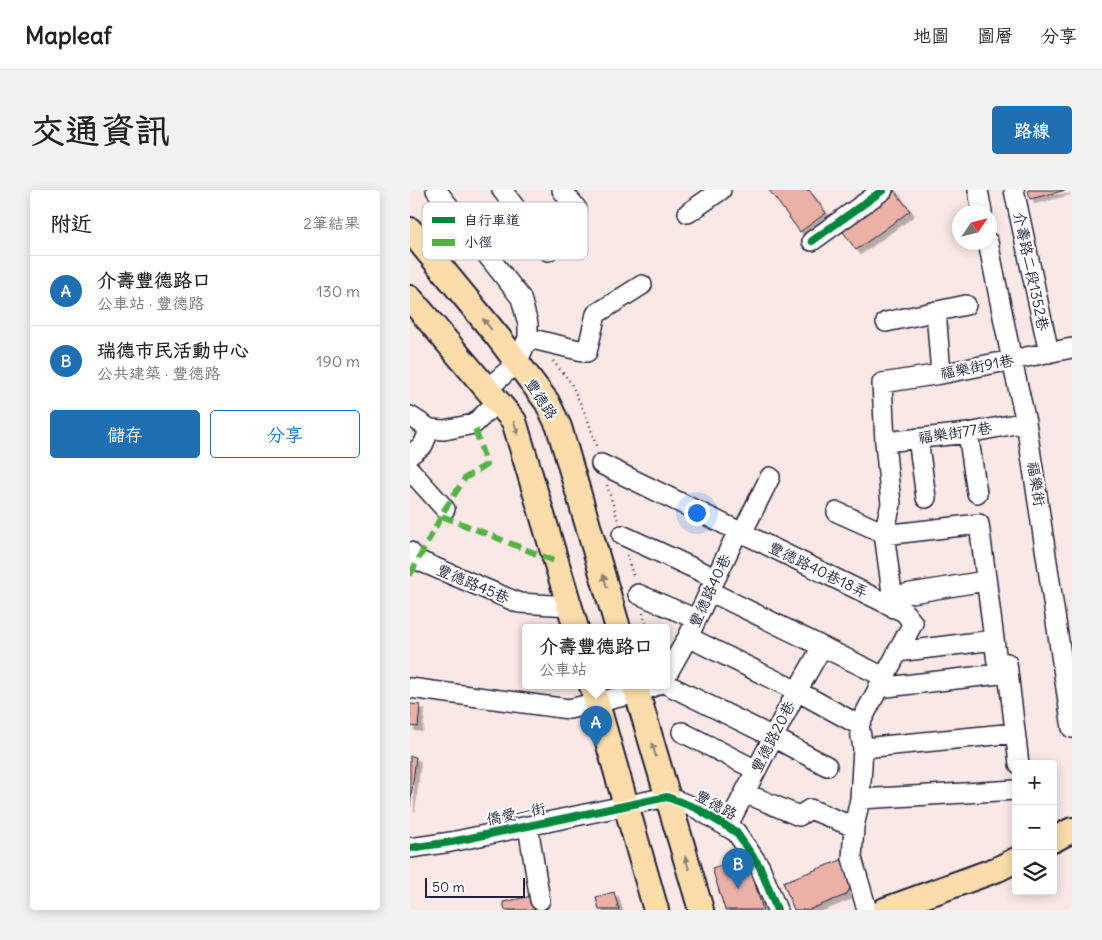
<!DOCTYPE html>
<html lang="zh-TW">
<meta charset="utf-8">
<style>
body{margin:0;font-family:Delius,"LXGW WenKai TC",sans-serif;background:#f2f2f2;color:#222}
.controls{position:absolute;right:15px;bottom:15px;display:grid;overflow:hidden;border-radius:5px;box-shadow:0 2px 12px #0003}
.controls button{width:45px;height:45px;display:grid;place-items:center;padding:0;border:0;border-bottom:1px solid #e0e0e0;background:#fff;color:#222;font:25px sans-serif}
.compass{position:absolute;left:542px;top:15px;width:45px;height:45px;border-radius:50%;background:#fff;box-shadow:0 2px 12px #0003;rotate:55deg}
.scale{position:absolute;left:15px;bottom:12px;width:100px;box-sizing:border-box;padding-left:5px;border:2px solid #22223b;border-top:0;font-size:14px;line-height:18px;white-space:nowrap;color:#22223b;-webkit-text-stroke:4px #fff;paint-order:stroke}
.you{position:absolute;left:286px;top:322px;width:18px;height:18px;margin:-12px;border:4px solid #fff;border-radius:50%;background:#1a73e8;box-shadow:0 0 0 8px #1a73e833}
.badge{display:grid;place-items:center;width:32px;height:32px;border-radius:50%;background:#1f6fb2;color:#fff;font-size:16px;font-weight:700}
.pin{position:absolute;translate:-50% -41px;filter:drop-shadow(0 1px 2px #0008)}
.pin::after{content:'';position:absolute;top:26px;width:18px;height:15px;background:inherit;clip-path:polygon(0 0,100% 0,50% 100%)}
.popup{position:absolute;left:112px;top:434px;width:148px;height:65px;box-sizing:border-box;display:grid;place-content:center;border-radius:5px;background:#fff;filter:drop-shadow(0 1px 4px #0005);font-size:16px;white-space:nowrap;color:#767676}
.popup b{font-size:19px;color:#222}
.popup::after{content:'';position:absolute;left:50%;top:100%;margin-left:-10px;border:10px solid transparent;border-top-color:#fff}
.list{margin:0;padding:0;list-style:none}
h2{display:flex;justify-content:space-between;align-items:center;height:65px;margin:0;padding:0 20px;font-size:21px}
h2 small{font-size:16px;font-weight:400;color:#767676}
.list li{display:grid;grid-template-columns:32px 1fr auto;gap:15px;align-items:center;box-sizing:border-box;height:70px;padding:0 20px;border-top:1px solid #e0e0e0}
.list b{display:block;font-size:19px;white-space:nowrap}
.list p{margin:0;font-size:16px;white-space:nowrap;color:#767676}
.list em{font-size:16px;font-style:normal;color:#767676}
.actions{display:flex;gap:10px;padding:15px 20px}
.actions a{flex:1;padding:11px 0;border:1px solid #1f6fb2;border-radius:5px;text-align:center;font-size:18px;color:#1f6fb2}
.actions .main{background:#1f6fb2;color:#fff}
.icon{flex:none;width:28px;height:28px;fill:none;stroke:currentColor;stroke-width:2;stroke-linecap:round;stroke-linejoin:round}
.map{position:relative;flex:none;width:662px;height:720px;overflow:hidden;border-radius:5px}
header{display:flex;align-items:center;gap:30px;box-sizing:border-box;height:70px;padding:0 25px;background:#fff;border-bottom:1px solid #e0e0e0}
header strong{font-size:24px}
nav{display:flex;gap:28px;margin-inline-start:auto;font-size:18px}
.intro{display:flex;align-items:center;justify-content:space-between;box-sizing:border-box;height:120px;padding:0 30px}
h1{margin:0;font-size:35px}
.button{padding:12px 22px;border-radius:5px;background:#1f6fb2;color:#fff;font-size:18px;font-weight:700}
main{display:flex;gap:30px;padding:0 30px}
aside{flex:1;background:#fff;border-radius:5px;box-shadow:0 2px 12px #0003}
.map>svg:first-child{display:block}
.building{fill:#ebb1a7;stroke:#22223b;filter:url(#shadow)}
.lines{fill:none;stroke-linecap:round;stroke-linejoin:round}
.minor-casing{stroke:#22223b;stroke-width:22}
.major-casing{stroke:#22223b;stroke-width:28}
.path{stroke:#22223b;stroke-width:2.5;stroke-dasharray:1 4;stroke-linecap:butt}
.minor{stroke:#fff;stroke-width:19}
.major{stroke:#faddab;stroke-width:24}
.quiet{stroke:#55b146;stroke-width:6;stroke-dasharray:12 6;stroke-linecap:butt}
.cycleway-casing{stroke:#fff;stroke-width:11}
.cycleway{stroke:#00873e;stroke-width:8}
.oneway{fill:#8e8073}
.labels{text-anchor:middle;stroke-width:4;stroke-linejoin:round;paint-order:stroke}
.street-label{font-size:15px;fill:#22223b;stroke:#fff}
.key{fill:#fff;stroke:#bdbdc4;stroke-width:1}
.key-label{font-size:14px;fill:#22223b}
</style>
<header>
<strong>Mapleaf</strong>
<nav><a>地圖</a><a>圖層</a><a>分享</a></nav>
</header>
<div class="intro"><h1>交通資訊</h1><a class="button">路線</a></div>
<main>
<aside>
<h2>附近<small>2筆結果</small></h2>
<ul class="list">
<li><span class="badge">A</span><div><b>介壽豐德路口</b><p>公車站 · 豐德路</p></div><em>130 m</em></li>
<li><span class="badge">B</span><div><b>瑞德市民活動中心</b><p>公共建築 · 豐德路</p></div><em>190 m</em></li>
</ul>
<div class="actions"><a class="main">儲存</a><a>分享</a></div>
</aside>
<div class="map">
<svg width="662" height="720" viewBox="0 0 662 720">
<defs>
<filter id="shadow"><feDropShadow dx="4.5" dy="4.5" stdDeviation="0" flood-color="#0004"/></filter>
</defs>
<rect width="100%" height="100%" fill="#f9e8e5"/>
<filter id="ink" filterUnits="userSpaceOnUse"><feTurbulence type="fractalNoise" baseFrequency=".02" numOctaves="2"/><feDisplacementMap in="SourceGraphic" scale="10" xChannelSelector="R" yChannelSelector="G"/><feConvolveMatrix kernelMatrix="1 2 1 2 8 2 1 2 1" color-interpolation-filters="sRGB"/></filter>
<g filter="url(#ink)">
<path class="building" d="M359,0H399L416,23L390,42Z
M484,0L500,21L446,60L431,39Z
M618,0H656L620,9Z
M0,514L10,515L8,537L0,536Z
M0,566L6,567L0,617Z
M337,667L353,720H315L302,678Z
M434,669L443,693L436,705L398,720H384L373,692Z
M204,702L209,720H189L186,707Z
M132,704L135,720H95L93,712Z"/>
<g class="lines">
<g class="minor-casing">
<path id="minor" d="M26,0L111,108L118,134V148L107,173L77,199
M92,0L138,61
M152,0L167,19
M568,0L572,22
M604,0L639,163
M278,23L311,0
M402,51L473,0
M578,52L602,171L616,232L662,538
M526,121L531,184
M476,132L556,115
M118,148L177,162L186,124L232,95
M0,226L20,239L34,240L64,234L88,211
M558,243L567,303
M508,248L516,308
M475,252L558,243L616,232
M0,265L13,255L20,239
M191,274L494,422L503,433L449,535
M0,280L35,319
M427,322L474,343
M332,343L360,287
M212,345L305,388
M474,345L569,334L587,472L597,473L609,574
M0,362L7,370L109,413L160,416
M299,401L474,487
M228,404L286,429
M483,406L575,391
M484,418L474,343L481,314L475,252L472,193L531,184L662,158
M278,447L387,501L449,535
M487,462L584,450
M256,486L278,447L328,341
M256,494L363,547L417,576
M0,498L159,519L227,503L245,496
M468,498L598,483
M449,535L453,558L450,609L444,637L442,668L457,720
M272,542L346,580
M453,558L605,543
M335,603L389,626L400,619L444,637
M450,609L606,600
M118,636L130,710
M317,637L387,501L412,457
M0,658L41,652L257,607L286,618L326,642L350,677L367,720"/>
</g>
<g class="major-casing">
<path id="major" d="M0,40L88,147L137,212L149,237L208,438
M0,108L104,231L166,438
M182,496L246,720
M225,496L291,720
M643,650L662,640
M475,720L588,679L606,670"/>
</g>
<path class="path" d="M143,171L161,193L178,230L187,259
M197,295L208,331
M217,365L224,389
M233,423L237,438"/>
<use href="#minor" class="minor"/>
<use href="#major" class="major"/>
<path class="quiet" d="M32,326L147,372
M0,385L35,319L55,288L76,275L64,234"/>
<g class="cycleway-casing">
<path id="cycleway" d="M402,51L473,0
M0,658L41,652L257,607L286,618L326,642L350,677L367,720"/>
</g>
<use href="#cycleway" class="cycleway"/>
</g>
<defs><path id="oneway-solid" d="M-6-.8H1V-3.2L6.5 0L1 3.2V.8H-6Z" transform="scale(1.25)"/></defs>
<g class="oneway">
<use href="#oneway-solid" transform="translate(77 134) rotate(-129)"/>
<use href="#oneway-solid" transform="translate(106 238) rotate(71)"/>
<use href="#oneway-solid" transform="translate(195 391) rotate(-106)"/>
<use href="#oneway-solid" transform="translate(244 560) rotate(-106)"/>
<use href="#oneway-solid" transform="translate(277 673) rotate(-107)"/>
</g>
</g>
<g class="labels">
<g class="street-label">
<text transform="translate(621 81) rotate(78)" y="5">介壽路二段1352巷</text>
<text transform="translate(567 177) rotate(-11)" y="5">福樂街91巷</text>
<text transform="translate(131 209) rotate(57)" y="5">豐德路</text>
<text transform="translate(545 243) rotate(-8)" y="5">福樂街77巷</text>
<text transform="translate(626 294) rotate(81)" y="5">福樂街</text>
<text transform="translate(408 380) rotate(26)" y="5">豐德路40巷18弄</text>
<text transform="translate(63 394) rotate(23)" y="5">豐德路45巷</text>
<text transform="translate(300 401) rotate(-65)" y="5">豐德路40巷</text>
<text transform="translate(363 547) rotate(-63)" y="5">豐德路20巷</text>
<text transform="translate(306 615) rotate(29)" y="5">豐德路</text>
<text transform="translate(106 624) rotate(-11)" y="5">僑愛一街</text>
</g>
</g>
<rect x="12" y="12" width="166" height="58" rx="8" class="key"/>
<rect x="22" y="27" width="23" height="6" fill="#00873e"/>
<rect x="22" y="49" width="23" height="7" fill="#55b146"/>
<g class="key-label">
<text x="54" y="35">自行車道</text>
<text x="54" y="57">小徑</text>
</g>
</svg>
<div class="controls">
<button>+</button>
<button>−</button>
<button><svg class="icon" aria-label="layers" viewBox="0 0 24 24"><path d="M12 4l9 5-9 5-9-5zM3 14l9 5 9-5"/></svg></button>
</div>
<svg class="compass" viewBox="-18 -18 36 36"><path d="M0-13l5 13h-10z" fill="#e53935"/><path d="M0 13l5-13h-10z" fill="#767676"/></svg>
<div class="scale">50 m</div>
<div class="you"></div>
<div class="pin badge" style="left:186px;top:557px">A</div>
<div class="popup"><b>介壽豐德路口</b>公車站</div>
<div class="pin badge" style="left:328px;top:699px">B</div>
</div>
</main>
